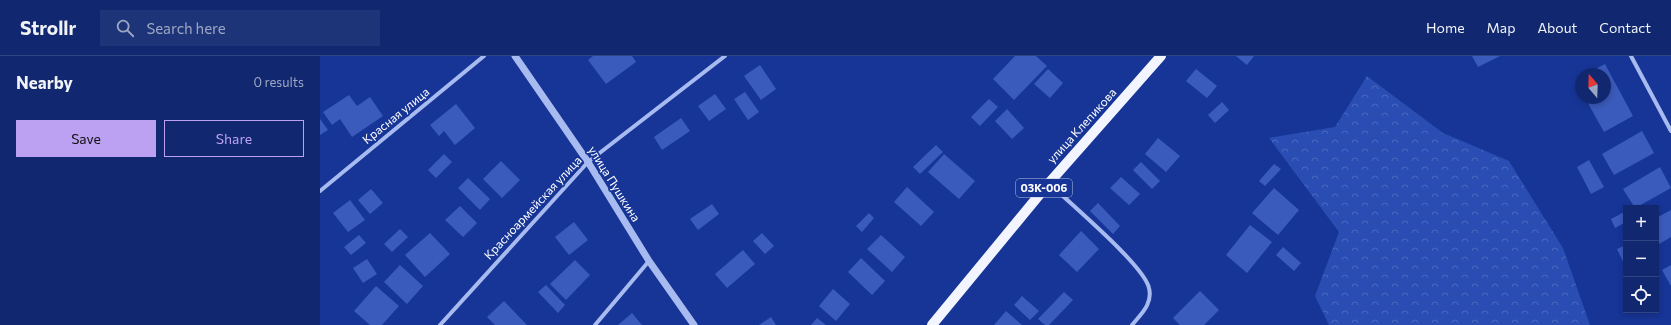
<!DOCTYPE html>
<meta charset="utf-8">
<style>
body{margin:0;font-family:Commissioner,sans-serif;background:#1e3478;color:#f1f3f6}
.controls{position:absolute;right:12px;bottom:12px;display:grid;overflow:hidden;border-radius:0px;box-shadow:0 2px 6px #0003}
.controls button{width:36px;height:36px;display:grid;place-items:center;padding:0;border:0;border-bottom:1px solid #304483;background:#112870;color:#f1f3f6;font:20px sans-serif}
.compass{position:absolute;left:1255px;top:12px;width:36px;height:36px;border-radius:50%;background:#112870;box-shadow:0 2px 6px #0003;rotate:341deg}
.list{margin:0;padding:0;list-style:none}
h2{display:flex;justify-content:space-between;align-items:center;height:52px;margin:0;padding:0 16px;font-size:17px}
h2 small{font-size:13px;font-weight:400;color:#9ca6c3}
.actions{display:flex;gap:8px;padding:12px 16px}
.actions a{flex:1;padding:9px 0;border:1px solid #bca0f2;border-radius:0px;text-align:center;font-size:14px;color:#bca0f2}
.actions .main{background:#bca0f2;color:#111}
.icon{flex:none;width:22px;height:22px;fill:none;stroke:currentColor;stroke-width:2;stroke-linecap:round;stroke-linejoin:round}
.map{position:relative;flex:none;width:1351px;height:269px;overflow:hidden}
header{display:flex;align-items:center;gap:24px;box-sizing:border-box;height:56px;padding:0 20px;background:#112870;border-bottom:1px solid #304483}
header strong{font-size:19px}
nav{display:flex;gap:22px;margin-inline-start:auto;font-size:14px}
.search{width:280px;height:36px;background:#1e3478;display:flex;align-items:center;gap:10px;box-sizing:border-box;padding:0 14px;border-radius:0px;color:#9ca6c3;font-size:15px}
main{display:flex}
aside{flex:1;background:#112870}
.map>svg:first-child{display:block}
.forest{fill:url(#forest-crowns)}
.building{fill:#3b5bbc}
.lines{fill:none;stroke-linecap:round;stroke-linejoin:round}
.minor{stroke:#a8bbf1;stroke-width:4}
.tertiary{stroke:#a8bbf1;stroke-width:7}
.primary{stroke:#f2f5ff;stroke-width:10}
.labels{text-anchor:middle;stroke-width:3.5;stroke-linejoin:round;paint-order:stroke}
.shield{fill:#173596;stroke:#b9c2e0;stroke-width:1}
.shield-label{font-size:11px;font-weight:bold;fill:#fff}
.street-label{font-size:12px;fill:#fff;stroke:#173596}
</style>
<header>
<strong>Strollr</strong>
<div class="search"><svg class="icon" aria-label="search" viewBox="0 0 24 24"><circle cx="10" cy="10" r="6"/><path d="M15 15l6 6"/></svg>Search here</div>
<nav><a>Home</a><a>Map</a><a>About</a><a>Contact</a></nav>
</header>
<main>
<aside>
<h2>Nearby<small>0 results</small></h2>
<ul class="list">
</ul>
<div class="actions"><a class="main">Save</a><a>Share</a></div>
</aside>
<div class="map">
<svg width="1351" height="269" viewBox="0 0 1351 269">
<defs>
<pattern id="forest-crowns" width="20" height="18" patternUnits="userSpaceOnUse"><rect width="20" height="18" fill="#2a4db4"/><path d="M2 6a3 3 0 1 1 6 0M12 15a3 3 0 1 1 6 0" fill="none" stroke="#4a68bf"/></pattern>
</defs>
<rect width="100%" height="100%" fill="#173596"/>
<path class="forest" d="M1047,20L1123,77L1189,105L1243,192L1270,269H1009L995,240L1019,176L949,82L1015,71Z"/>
<path class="building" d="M273,0H312L316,6L286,28L268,4Z
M695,0H716L727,10L694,44L673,23Z
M916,0H934L927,9Z
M1152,0H1180L1158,11Z
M1285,8L1313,60L1284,76L1265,42H1285V18H1266Z
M440,9L456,33L441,44L424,20Z
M728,13L743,27L730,42L714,28Z
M876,13L897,30L887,42L866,25Z
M425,36L439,56L428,64L414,43Z
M395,38L406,53L389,65L378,50Z
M29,39L37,50L50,41L63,60L32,81L20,63L12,69L3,56Z
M669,43L678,51L660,70L651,61Z
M902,46L909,54L895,67L888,59Z
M136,48L155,72L135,89L124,75L119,80L110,69Z
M687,53L704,72L692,83L675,65Z
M361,62L370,75L342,94L334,81Z
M0,63L8,74L0,79Z
M1322,75L1334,97L1294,119L1282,98Z
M838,82L860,100L846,116L825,98Z
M616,89L623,96L600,118L593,111Z
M124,98L132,106L116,122L108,114Z
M624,98L655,125L639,143L608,116Z
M1269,104L1284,131L1271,138L1257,111Z
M181,105L200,124L182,142L163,123Z
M821,106L840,125L832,133L813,114Z
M954,108L961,113L945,130L939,125Z
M1340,111L1351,132L1315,152L1303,133Z
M801,121L820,138L809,149L790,132Z
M148,122L170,143L160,154L138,132Z
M587,131L614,156L601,170L574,146Z
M954,132L979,154L958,179L932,157Z
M51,133L63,147L50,158L38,144Z
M30,144L45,164L28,176L13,157Z
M778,147L800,170L793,178L770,155Z
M392,148L399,158L378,174L370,163Z
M140,150L157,167L143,181L125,164Z
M1351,154V181L1336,190V162Z
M1306,155V166L1295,172L1291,163Z
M549,157L554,162L542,176L536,170Z
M254,166L268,184L249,199L235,181Z
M930,169L952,186L927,217L906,199Z
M80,173L88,181L72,196L64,188Z
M761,175L779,193L757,216L739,199Z
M110,177L130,198L105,221L85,199Z
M442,177L454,190L445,198L433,185Z
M39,179L46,187L31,199L24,191Z
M561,179L585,201L572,216L547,193Z
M1306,189V212L1297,193Z
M963,191L981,207L974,215L956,199Z
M423,194L435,208L407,232L395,218Z
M541,202L565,225L552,239L528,216Z
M47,203L57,218L43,227L33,212Z
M255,204L270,219L246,244L230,228Z
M80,209L103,230L87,248L64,226Z
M1351,209V230L1342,214Z
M226,229L245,249L238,257L218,236Z
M56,230L79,250L62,269H50L34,255Z
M513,233L530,248L516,265L499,250Z
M880,235L899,254L884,269H860L853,262Z
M744,236L753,244L729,269H725L718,263Z
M702,240L719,255L710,264L694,249Z
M184,245L207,269H175L167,261Z
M686,255L702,269H674Z
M312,257L322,269H298Z
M451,261L456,269H439Z
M497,262L506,269H491Z"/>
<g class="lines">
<path class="minor" d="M1311,0L1351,75
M729,127C749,147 824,209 829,232C833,248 821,258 812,269
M0,135L164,0
M120,269L268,106L405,0
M275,269L329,205"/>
<path class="tertiary" d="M195,0L268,106L329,205L374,269"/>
<path class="primary" d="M612,269L729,127L841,0"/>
</g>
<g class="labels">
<rect class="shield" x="696" y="123" width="56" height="18" rx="3"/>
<g class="shield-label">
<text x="724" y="136">03К-006</text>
</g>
<g class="street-label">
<text transform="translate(76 60) rotate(-39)" y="4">Красная улица</text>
<text transform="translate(762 70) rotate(-48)" y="4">улица Клепикова</text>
<text transform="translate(294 128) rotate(58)" y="4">улица Пушкина</text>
<text transform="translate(213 152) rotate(-47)" y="4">Красноармейская улица</text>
</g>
</g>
</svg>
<div class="controls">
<button>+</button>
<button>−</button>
<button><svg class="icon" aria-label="locate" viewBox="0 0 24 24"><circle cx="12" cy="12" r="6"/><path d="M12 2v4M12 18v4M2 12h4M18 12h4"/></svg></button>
</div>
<svg class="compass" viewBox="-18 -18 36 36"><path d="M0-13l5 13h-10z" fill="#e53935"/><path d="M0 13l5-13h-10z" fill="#9ca6c3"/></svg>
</div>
</main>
